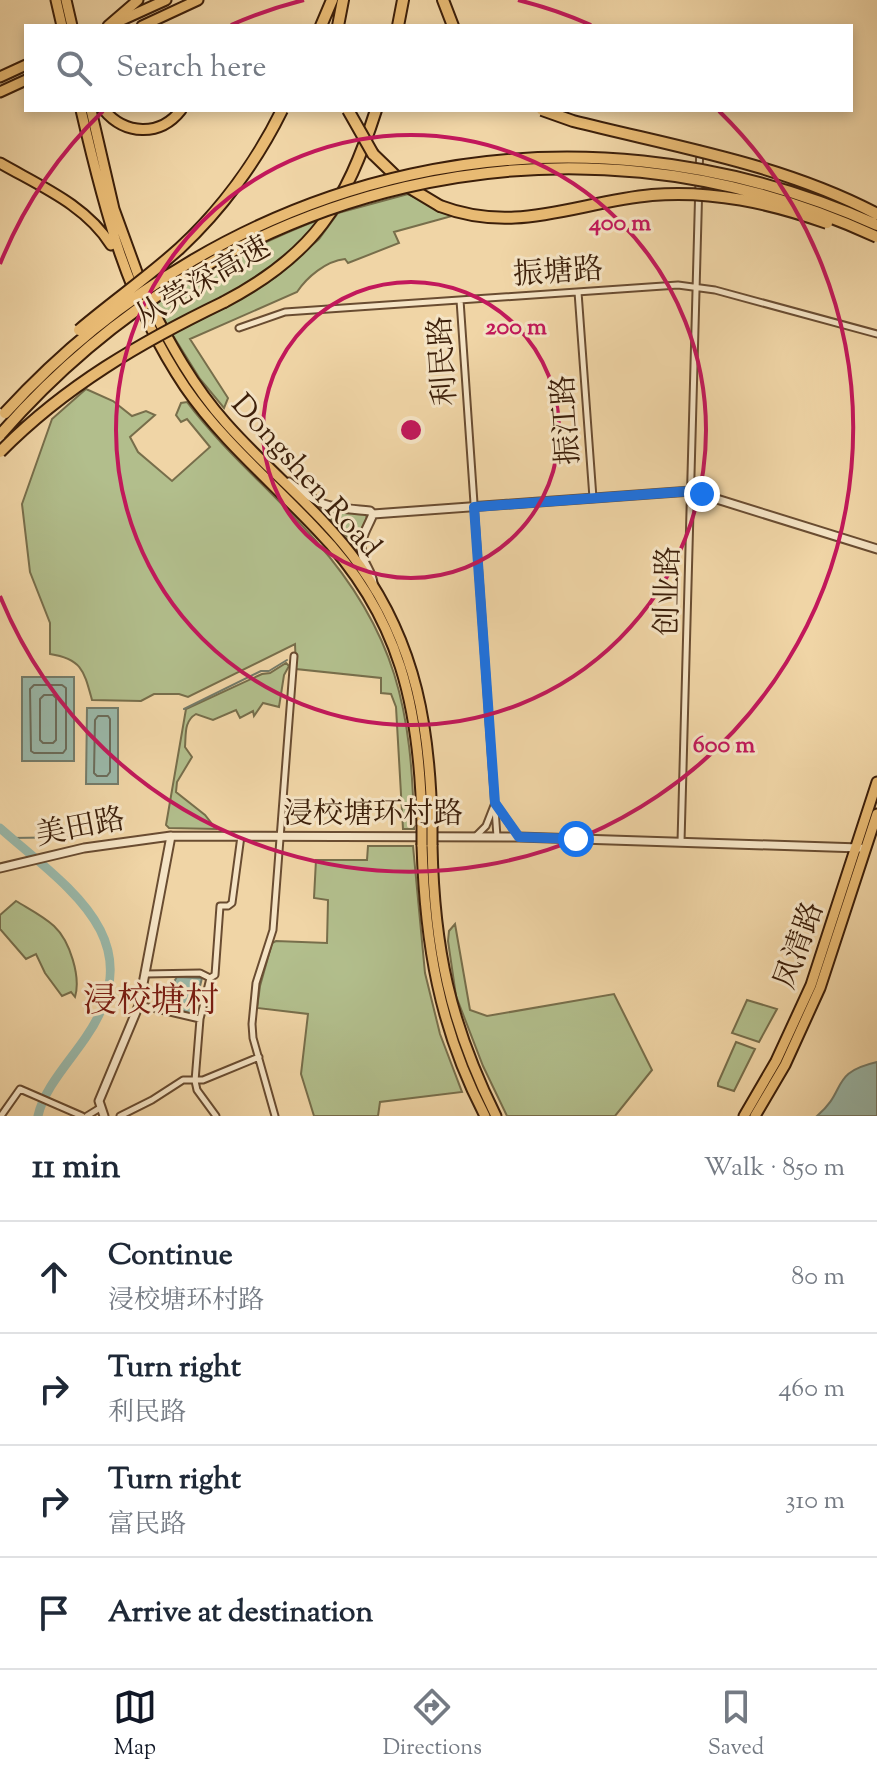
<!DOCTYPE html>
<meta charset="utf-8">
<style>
body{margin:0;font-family:"Sorts Mill Goudy","Noto Serif SC",serif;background:#f2f2f3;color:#1f2937}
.stop{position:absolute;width:24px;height:24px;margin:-18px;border:6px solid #1a73e8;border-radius:50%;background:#fff}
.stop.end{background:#1a73e8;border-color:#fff;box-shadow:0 2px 8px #0008}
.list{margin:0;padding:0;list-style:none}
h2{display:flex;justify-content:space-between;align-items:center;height:104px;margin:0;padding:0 32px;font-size:34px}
h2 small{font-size:26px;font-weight:400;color:#747a83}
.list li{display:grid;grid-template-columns:52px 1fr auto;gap:24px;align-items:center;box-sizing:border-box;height:112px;padding:0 32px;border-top:2px solid #e0e1e3}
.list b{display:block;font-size:30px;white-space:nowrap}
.list p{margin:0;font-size:26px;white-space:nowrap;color:#747a83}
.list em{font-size:26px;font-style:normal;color:#747a83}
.icon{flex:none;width:44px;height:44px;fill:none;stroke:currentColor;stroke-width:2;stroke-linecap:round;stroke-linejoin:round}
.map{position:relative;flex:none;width:877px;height:1116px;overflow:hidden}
.search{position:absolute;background:#fff;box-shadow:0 4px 12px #0003;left:24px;right:24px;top:24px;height:88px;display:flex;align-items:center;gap:20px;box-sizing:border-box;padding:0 28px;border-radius:0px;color:#747a83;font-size:30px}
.sheet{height:552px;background:#fff}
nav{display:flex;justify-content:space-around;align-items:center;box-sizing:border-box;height:112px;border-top:2px solid #e0e1e3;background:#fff;font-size:22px;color:#747a83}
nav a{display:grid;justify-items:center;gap:4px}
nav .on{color:#111827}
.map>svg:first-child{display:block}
.green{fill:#b2be8c;stroke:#776e4b;stroke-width:2}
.water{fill:#9ab8a9;stroke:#747b69;stroke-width:2}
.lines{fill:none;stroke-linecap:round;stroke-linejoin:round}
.shore{stroke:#6b6c5a;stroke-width:2}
.stream{stroke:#747b69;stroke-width:2}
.river{stroke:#9ab8a9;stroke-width:9}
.minor-casing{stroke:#694c31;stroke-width:9}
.tertiary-casing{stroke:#694c31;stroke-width:11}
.primary-casing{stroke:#3c1f0a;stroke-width:13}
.trunk-casing{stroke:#3c1f0a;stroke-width:13}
.motorway-casing{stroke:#3c1f0a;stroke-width:14}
.minor{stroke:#f5e4c5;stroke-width:5}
.tertiary{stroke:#f5e4c5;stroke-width:7}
.primary{stroke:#e8ba73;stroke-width:9}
.trunk{stroke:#e8ba73;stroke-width:9}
.motorway{stroke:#e8ba73;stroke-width:10}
.trunk-bridge-casing{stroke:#3c1f0a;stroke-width:13;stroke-linecap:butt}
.motorway-bridge-casing{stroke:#3c1f0a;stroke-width:14;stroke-linecap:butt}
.trunk-bridge{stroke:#e8ba73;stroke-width:9}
.motorway-bridge{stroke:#e8ba73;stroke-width:10}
.route{stroke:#1a73e8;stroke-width:10}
.ring{fill:none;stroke:#c2185b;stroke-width:4}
.labels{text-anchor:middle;stroke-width:6;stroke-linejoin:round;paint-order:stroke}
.street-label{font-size:30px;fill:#3c1f0a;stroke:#f5e4c5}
.quarter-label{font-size:34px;fill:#7a1f14;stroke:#f5e4c5}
.centre{fill:#c2185b;stroke:#f5e4c5;stroke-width:4}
.ring-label{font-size:24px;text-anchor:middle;font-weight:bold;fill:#c2185b;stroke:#f5e4c5;stroke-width:6;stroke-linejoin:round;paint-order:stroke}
</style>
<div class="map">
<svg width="877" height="1116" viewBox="0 0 877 1116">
<rect width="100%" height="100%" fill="#f0d5a6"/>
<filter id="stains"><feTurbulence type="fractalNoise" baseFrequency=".0025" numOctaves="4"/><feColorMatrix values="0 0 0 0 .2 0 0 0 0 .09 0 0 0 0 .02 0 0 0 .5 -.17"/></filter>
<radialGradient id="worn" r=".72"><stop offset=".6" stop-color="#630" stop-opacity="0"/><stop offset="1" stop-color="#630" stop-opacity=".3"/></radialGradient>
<path class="green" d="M408,194L452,216L394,232L399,243L348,263L345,259C326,261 307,277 297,292L190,339L228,398L224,408L200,379L172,334L226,307L276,277L319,239L338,213Z
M318,220L320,222C277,272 225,297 167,325L155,304C207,271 260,242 318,220Z
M86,389L113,401L132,416L146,411L155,415L130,437L138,452L172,481L210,447L187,419L181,422L176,415L181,403L187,402C226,454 274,492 316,541C396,632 412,710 414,829H403L396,707L391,694L381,693V678L296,669L295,644L188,697L179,694H154L141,701L92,700C84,671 82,659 50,654V623L30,572L22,504L52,419Z
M319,506L337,512L366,514L367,519L358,535V549Z
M286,663L289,666L284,675L279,707L263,703L254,716L253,711L240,718L236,710L213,720L196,714C184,721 186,734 185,747L192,757L177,782L176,792L205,815L216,829L169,828L166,825L186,709L262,674L270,673Z
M368,846H413L425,973L440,1034L462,1092L380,1102L378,1116H314L301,1074L308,1014L257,1008L260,986L272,943L276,941L327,943L328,900L314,898L316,860H367Z
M16,901C29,909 43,916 54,926C70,941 81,977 75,997L71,992L62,996L45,973L36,954L26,959L0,929V915Z
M455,924L470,1010L487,1016L614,994L652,1070L615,1116H507L483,1066L456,996L448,941L449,931Z
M747,1000L777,1009L759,1042L732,1033Z
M736,1042L755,1049L734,1091L718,1086V1083Z"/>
<path class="water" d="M22,677H74V761H22Z
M87,708H118V784H86Z
M177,977L202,978L193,1015L173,1007L175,980Z
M877,1062V1116H817C848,1090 829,1073 877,1062Z"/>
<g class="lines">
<path class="shore" d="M34,685H62L66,688V749L63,753H34L31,751L30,689Z
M44,695H53L56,698V740L53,743H43L40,740V699Z
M98,716H108L110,719V772L107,776H97L94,773L95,720Z"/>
<path class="stream" d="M184,709L261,671H269L287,660
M11,838L81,837"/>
<path class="river" d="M0,828C68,888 153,940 86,1037C70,1061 44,1088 38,1116"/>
<g class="minor-casing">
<path id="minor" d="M699,171L700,149
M578,292L593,498
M460,300L497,837
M239,328L285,312L678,285L715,290L877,334
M475,837L486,826L495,803L518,836
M681,842L699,181
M146,974L200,973L210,978
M139,1005L200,1019
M1,1116L20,1089L82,1116
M87,1116L100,1108
M120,1116L152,1100L183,1080H203L259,1057
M216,1116L197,1090L195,1081L200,1019L210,978L215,975L220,906H228L232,903L241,836
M275,1116L253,1038L252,1024L256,983L273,930L294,656"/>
</g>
<g class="tertiary-casing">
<path id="tertiary" d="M289,482C324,509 328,507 370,511L373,514C367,530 357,540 363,558C366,567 372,573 373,583
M373,514L691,491L877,549
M0,868L84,848L171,836
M104,1116L99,1101L139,1005L171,836L519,837L860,848"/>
</g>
<g class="primary-casing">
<path id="primary" d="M111,25L166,0
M142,26L198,0
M0,77L26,65
M0,92L26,80"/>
</g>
<g class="trunk-casing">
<path id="trunk" d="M56,0L62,26
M66,0L72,26
M108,26L138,0
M81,110C104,209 127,301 185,387C222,441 273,483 317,530C401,616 420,710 422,825
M91,110L114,209L142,286
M104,110C125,135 160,137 181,110
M0,163C40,186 86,205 111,245
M148,300C170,344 193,386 226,423C269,472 322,512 360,566C417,646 430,729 432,825
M422,845C425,943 439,1028 485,1116
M432,845C434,948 450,1023 496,1116
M744,1116L776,1061L811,985L877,782
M755,1116L785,1065L820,988L877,814"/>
</g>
<g class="motorway-casing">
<path id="motorway" d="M443,0L453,26
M321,26L332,0
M338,26L343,0
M398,26L403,0
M373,154L405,185L440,206
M224,302C314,255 346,204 376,110"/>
</g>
<use href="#minor" class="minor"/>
<use href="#tertiary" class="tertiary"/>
<use href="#primary" class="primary"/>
<use href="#trunk" class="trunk"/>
<use href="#motorway" class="motorway"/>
<g class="trunk-bridge-casing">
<path id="trunk-bridge" d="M422,825V845
M432,825V845"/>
</g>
<g class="motorway-bridge-casing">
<path id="motorway-bridge" d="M348,110L373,154
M542,110L573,121C676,147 782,164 877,214
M440,206C516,235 577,202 652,195C712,190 770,203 827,223
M79,330C112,302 148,277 180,248C221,210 257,161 282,110
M5,413C231,166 570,87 877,225
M0,435C221,181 568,94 877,237
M0,452C65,386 141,342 224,302"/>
</g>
<use href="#trunk-bridge" class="trunk-bridge"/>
<use href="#motorway-bridge" class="motorway-bridge"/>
</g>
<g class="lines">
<path class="route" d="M576,839L519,837L495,803L474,507L691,491L702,494"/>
</g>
<g class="ring">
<circle cx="411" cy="430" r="148"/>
<circle cx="411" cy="430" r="295"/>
<path d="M0 264A443 443 0 0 1 103 111M231 25A443 443 0 0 1 304 0M518 0A443 443 0 0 1 591 25M719 111A443 443 0 1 1 0 596"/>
</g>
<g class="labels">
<g class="street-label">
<text transform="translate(558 271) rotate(-4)" y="10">振塘路</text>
<text transform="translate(202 281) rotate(-30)" y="10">从莞深高速</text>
<text transform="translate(442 361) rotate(-94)" y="10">利民路</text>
<text transform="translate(565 420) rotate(-94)" y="10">振江路</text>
<text transform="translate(307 475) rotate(48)" y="10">Dongshen Road</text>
<text transform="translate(667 591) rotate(-89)" y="10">创业路</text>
<text x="373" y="823">浸校塘环村路</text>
<text transform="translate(80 826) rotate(-11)" y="10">美田路</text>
<text transform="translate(798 945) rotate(-70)" y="10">凤清路</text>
</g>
<g class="quarter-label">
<text x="151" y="1011">浸校塘村</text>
</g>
</g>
<circle cx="411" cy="430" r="12" class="centre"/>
<g class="ring-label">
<text x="620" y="230">400 m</text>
<text x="516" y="334">200 m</text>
<text x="724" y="752">600 m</text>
</g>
<rect width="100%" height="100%" filter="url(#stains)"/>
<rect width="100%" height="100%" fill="url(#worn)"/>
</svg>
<div class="stop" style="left:576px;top:839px"></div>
<div class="stop end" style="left:702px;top:494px"></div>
<div class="search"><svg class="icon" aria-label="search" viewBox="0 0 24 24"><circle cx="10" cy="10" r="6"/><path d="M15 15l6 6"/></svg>Search here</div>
</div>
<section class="sheet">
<h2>11 min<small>Walk · 850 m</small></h2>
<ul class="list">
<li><svg class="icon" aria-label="ahead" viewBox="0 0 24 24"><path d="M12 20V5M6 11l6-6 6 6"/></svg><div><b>Continue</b><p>浸校塘环村路</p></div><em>80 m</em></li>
<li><svg class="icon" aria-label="right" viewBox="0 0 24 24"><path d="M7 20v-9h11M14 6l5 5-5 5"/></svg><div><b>Turn right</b><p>利民路</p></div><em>460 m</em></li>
<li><svg class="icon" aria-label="right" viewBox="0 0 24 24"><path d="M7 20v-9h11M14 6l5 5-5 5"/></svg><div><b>Turn right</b><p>富民路</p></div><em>310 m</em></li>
<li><svg class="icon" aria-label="arrive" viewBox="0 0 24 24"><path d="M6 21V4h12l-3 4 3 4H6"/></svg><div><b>Arrive at destination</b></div></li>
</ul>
</section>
<nav>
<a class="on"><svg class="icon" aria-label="map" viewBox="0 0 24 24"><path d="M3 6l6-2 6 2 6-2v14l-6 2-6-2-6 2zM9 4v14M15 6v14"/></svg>Map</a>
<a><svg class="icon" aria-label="directions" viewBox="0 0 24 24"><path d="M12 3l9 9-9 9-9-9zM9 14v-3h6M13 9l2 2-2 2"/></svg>Directions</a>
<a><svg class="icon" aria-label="saved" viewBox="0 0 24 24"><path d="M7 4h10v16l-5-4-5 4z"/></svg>Saved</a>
</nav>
